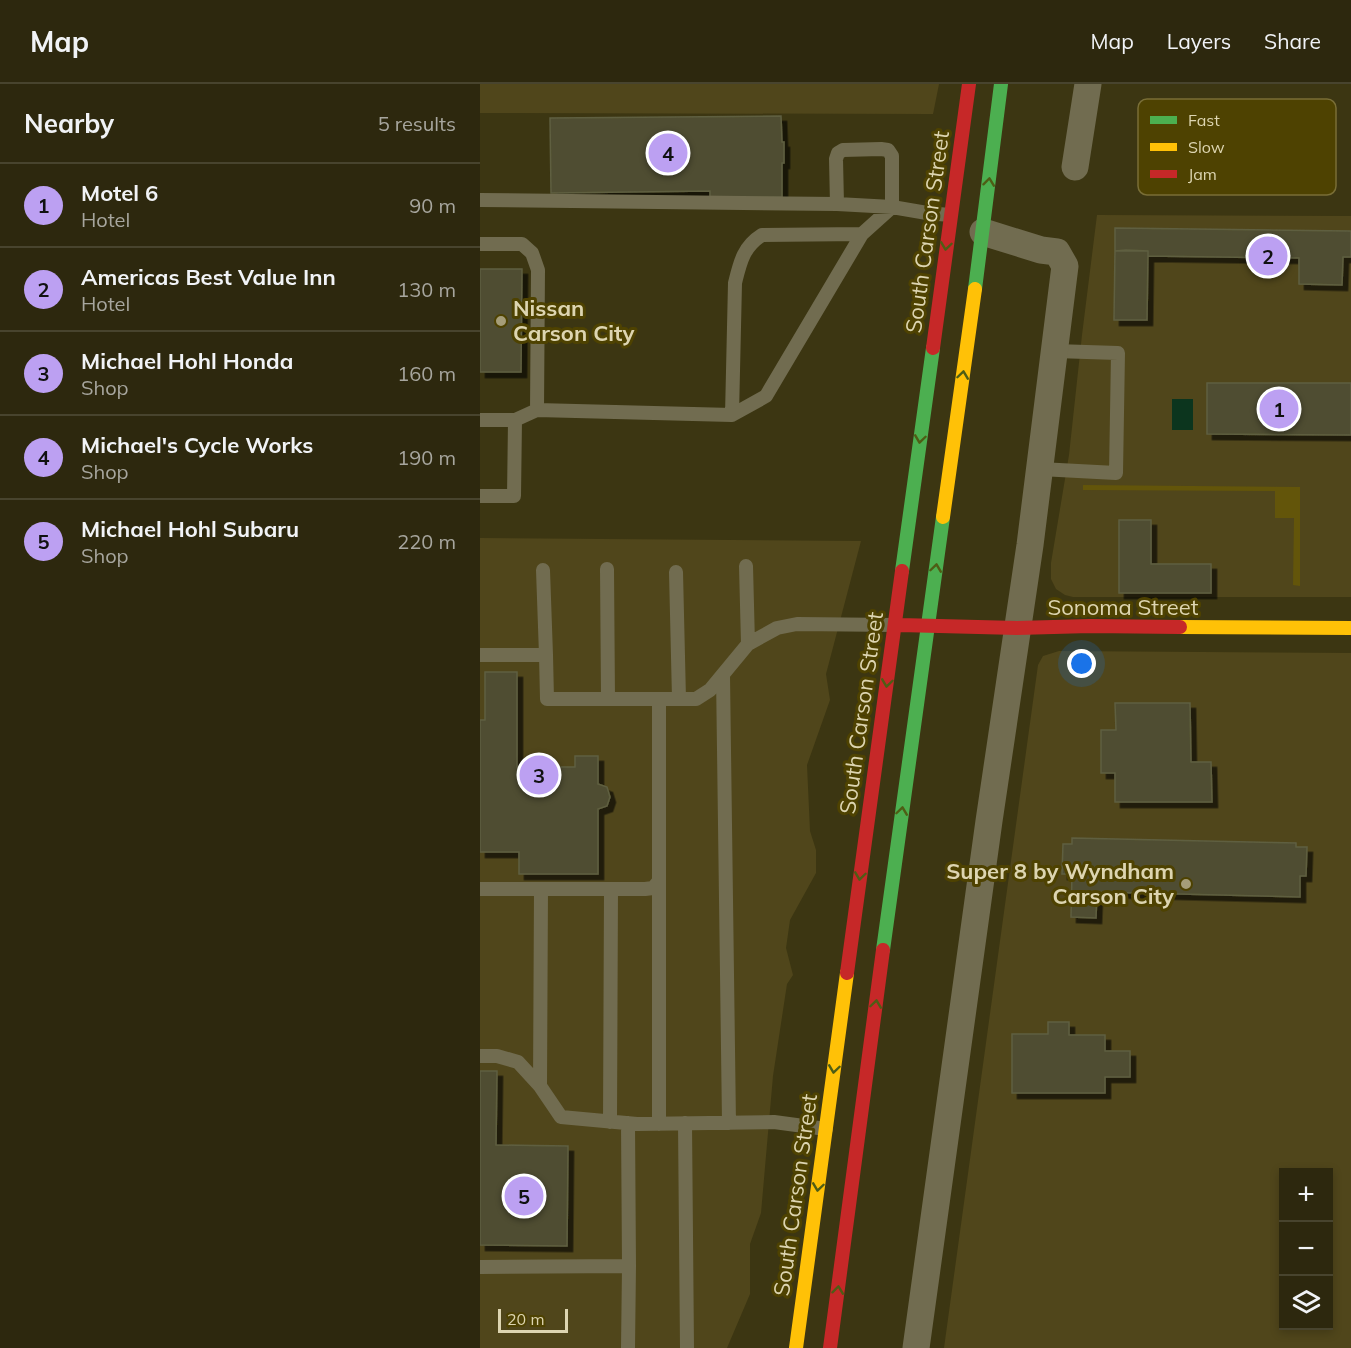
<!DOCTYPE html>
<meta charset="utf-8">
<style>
body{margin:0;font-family:Mulish,sans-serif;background:#39341c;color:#f1f3f6}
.controls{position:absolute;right:18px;bottom:18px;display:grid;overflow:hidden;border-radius:0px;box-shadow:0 3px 9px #0003}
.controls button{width:54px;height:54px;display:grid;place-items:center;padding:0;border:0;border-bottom:2px solid #48442e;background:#2d280e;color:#f1f3f6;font:30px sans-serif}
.scale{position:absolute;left:18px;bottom:15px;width:70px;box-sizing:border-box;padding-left:6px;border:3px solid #ddd5b1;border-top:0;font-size:16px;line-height:21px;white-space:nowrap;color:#ddd5b1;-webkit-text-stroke:4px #4e4201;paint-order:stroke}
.you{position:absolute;left:602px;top:580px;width:21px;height:21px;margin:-15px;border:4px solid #fff;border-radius:50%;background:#1a73e8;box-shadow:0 0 0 9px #1a73e833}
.badge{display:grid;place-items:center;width:39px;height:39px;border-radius:50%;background:#bca0f2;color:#111;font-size:20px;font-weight:700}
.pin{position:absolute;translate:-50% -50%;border:3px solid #fff;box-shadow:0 2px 6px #0006}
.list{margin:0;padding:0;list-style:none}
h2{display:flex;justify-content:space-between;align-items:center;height:78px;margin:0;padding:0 24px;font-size:26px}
h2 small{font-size:20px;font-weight:400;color:#a7a69e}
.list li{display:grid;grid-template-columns:39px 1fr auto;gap:18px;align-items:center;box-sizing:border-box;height:84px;padding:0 24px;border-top:2px solid #48442e}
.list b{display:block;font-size:22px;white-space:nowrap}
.list p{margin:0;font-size:20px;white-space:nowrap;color:#a7a69e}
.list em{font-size:20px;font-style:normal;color:#a7a69e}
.icon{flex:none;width:33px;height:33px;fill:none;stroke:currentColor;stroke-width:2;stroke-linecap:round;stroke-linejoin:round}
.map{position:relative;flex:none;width:871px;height:1264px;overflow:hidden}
header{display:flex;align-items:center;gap:36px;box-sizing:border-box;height:84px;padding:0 30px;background:#2d280e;border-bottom:2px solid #48442e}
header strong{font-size:28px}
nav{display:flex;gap:33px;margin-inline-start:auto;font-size:21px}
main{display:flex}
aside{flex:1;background:#2d280e}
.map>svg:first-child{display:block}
.built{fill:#50461b;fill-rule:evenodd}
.green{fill:#63550a}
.water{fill:#0c351e}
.building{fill:#4f4e30;stroke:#5f5f41;stroke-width:1.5;filter:url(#shadow)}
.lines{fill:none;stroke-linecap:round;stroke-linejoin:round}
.lane{stroke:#716c50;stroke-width:14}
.street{stroke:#716c50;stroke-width:27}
.fast{stroke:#4caf50;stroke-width:14}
.slow{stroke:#ffc107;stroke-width:14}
.jam{stroke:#c62828;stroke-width:14}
.oneway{stroke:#4e5d15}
.poi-dot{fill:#a59d79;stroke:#4e4201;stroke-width:2}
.labels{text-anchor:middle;stroke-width:6;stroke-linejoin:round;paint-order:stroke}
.street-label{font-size:22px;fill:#ddd5b1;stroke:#4e4201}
.poi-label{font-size:22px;font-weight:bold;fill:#ddd5b1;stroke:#4e4201;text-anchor:start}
.key{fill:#4e4201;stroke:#796e36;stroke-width:1.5}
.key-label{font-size:16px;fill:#ddd5b1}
</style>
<header>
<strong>Map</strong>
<nav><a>Map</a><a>Layers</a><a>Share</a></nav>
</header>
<main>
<aside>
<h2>Nearby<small>5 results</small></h2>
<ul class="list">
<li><span class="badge">1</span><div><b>Motel 6</b><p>Hotel</p></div><em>90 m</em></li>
<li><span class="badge">2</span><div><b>Americas Best Value Inn</b><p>Hotel</p></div><em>130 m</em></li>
<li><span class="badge">3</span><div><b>Michael Hohl Honda</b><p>Shop</p></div><em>160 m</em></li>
<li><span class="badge">4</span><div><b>Michael's Cycle Works</b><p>Shop</p></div><em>190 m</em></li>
<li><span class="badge">5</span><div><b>Michael Hohl Subaru</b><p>Shop</p></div><em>220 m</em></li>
</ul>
</aside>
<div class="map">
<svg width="871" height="1264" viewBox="0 0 871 1264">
<defs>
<filter id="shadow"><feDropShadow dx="5.5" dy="5.5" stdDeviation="0" flood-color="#0009"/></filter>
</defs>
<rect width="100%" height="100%" fill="#3c3612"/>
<path class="built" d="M0,0H459L453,30L0,29Z
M617,131L871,132V513H593L585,511L576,505L571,495V479L589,371L602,251Z
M0,454L381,457L346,590L350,616L327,681L330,747L336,766V789L310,836L306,864L313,891L307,900L293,992L281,1129L270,1160V1210L247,1264H0Z
M579,567L871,569V1264H464L558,581L563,572ZM804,1088H848V1242H804Z"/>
<path class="green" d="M603,401L820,403V502L813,501L814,434H795V407L603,406Z"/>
<path class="water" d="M692,315H713V346H692Z"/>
<path class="building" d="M301,32L302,58H304V79H302V113L230,114V107L71,109L70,34Z
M635,144L871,147V173H863L862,201L819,200V174L668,172V167L646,166L635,167Z
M635,167H668L667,236H634Z
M0,185H42L41,288H0Z
M727,299H871V351L727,350Z
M639,436H671V480H731V509H639Z
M5,588H37V683H95V672H118V700L127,703L130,713L127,722L118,725V790H39V768H0V636H5Z
M635,619H710L711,678H731L732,718H635V689H621V646H636Z
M592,754L816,759V763H827L826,792H820V813L617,808L616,834L591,833L592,790H582L583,760H592Z
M568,938H589V951H625V967H650V993H625V1009H532V950H568Z
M0,987H17L16,1061L88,1062L87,1162L0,1161Z"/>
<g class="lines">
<path class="lane" d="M0,116L357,120
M382,150L412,123V72L408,66L401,65L363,66L358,69L356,75L357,120L412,123L447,129L470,131
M0,160H42L52,169L58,186L57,326
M0,336H35L34,412H0
M35,336L57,326L252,331L286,312L382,150L282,151C263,163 260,179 255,199L252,331
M560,385L636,389L638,269L575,267
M266,482L268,560
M127,485L128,615
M63,486L66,571
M196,488L199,615
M0,571H66L67,615H216L230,606L268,560L297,544L317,540L415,541
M243,591L249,1039
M179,797V1040
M0,805H165L173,804L179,797V615
M0,972H17L38,978L60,1002L81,1033L157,1040L294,1038L346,1045
M60,1002L61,805
M130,1038L131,805
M205,1039L207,1264
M0,1183L149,1182L148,1039
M148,1264L149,1182"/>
<path class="street" d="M595,83L608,0
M436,1264L509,737L550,461L585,182L577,168L561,166L503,148"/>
<path class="fast" d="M495,205L521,0
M422,487L453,264
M403,866L463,433"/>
<path class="slow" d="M463,433L495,205
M700,543L871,544
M316,1264L367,889"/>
<path class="jam" d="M453,264L489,0
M420,541L537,544L610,542L700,543
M367,889L422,487
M350,1264L403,866"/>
</g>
<defs><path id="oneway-chevron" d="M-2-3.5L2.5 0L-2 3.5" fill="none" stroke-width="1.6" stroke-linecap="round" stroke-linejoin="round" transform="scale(1.5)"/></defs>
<g class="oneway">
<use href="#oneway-chevron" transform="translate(509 98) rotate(-83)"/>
<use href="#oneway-chevron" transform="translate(466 162) rotate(98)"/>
<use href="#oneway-chevron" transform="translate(483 291) rotate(-82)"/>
<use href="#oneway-chevron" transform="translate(440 355) rotate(98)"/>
<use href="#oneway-chevron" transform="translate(456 484) rotate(-82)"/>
<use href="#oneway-chevron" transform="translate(407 599) rotate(98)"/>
<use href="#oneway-chevron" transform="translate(422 727) rotate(-82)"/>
<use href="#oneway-chevron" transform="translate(380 792) rotate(98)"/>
<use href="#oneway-chevron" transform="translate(396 920) rotate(-82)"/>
<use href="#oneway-chevron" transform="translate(354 985) rotate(98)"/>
<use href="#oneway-chevron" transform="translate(338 1103) rotate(98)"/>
<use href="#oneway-chevron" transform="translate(358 1206) rotate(-83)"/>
</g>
<g class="poi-dot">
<circle cx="21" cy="237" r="6"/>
<circle cx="706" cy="800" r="6"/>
</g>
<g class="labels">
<g class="street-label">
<text transform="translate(447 148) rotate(-82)" y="8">South Carson Street</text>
<text x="643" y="531">Sonoma Street</text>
<text transform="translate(381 629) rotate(-82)" y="8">South Carson Street</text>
<text transform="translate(315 1111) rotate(-82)" y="8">South Carson Street</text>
</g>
<g class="poi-label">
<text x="33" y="232">Nissan<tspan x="33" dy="25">Carson City</tspan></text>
<text x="694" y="795" text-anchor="end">Super 8 by Wyndham<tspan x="694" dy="25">Carson City</tspan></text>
</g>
</g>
<rect x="658" y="15" width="198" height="96" rx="9" class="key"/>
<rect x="670" y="32" width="27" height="8" fill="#4caf50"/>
<rect x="670" y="59" width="27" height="8" fill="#ffc107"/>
<rect x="670" y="86" width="27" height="8" fill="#c62828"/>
<g class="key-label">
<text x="708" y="42">Fast</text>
<text x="708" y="69">Slow</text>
<text x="708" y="96">Jam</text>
</g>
</svg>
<div class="controls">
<button>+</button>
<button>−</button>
<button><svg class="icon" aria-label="layers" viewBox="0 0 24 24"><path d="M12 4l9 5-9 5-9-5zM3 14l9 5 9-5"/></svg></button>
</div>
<div class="scale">20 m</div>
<div class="you"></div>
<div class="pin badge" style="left:799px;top:325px">1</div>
<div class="pin badge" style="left:788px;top:172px">2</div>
<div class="pin badge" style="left:59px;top:691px">3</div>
<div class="pin badge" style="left:188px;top:69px">4</div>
<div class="pin badge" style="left:44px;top:1112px">5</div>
</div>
</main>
